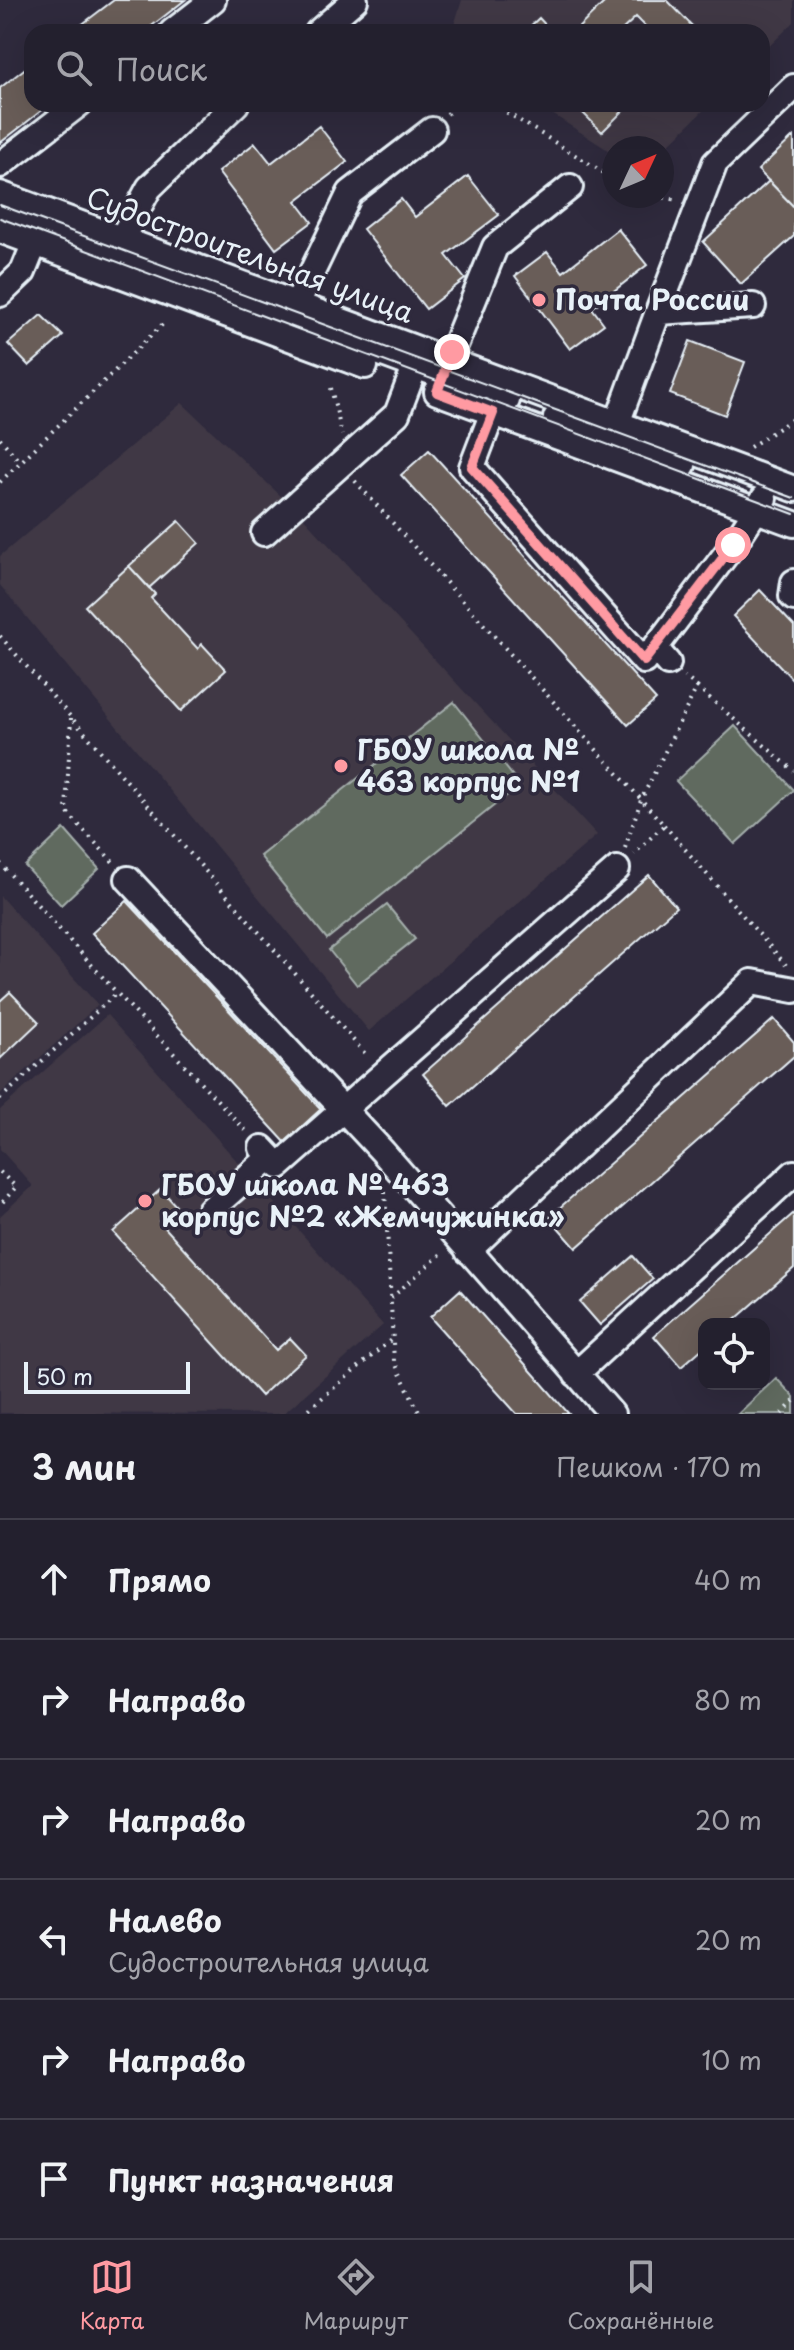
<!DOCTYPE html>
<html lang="ru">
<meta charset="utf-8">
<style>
body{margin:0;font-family:"Playpen Sans",sans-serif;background:#2f2d3a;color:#f1f3f6}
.controls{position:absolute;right:24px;bottom:24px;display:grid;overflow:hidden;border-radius:16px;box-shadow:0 8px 32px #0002}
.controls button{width:72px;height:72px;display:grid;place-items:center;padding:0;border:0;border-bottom:2px solid #403e4a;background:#23202e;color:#f1f3f6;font:40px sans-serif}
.compass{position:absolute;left:602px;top:136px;width:72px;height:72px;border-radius:50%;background:#23202e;box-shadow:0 8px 32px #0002;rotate:46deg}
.scale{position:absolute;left:24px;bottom:20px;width:166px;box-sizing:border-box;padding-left:8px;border:4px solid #e8f1f8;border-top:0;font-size:22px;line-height:28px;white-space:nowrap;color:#e8f1f8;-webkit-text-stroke:6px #2f2a3d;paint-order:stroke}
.stop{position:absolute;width:24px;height:24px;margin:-18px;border:6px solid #ff9aa2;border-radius:50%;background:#fff}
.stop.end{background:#ff9aa2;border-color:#fff;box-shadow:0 2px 8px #0008}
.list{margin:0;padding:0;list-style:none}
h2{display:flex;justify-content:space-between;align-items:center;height:104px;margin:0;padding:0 32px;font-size:34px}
h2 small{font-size:26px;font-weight:400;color:#a3a3aa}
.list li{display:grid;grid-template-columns:52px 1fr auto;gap:24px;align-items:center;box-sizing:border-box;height:120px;padding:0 32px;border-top:2px solid #403e4a}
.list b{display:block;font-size:30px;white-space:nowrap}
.list p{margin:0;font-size:26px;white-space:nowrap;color:#a3a3aa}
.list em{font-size:26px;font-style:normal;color:#a3a3aa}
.icon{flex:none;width:44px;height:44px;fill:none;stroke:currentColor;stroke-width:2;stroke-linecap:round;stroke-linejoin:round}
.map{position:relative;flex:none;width:794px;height:1414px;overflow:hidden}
.search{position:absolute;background:#23202e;box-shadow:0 8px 32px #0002;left:24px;right:24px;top:24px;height:88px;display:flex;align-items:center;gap:20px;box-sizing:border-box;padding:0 28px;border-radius:24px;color:#a3a3aa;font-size:30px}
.sheet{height:824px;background:#23202e}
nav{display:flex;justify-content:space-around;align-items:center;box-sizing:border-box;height:112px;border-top:2px solid #403e4a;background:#23202e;font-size:22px;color:#a3a3aa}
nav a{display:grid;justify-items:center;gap:4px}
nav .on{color:#ff9aa2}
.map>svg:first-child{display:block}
.built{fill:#403945}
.green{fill:#606b5f;stroke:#a4aeac;stroke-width:2}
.building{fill:#695d58;stroke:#e8f1f8;stroke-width:2}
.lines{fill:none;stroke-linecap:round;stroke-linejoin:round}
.minor-casing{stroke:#e8f1f8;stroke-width:30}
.path{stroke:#e8f1f8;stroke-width:4;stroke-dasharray:2 6;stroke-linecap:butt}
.minor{stroke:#2f2a3d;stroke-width:24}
.tram{stroke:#e8f1f8;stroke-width:2}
.route{stroke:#ff9aa2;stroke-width:10}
.poi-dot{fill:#ff9aa2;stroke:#2f2a3d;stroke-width:3}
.labels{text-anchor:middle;stroke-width:7;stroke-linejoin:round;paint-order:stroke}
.street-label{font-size:28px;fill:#e8f1f8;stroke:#2f2a3d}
.poi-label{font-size:28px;font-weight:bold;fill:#e8f1f8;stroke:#2f2a3d;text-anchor:start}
</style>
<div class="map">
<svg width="794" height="1414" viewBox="0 0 794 1414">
<rect width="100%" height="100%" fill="#2f2a3d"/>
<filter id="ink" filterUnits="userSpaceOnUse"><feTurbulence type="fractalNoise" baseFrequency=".0125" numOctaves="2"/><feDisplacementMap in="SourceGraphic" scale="16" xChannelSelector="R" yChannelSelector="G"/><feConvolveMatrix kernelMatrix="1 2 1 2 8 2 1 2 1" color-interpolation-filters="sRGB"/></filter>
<g filter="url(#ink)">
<path class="built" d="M462,0H794V22L762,53V32H452Z
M537,104H710L662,151V148H614V154Z
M182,403L300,514L597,835L369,1031L0,585V556Z
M0,896L98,1005L0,1094Z
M107,1015L383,1325L283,1414L0,1413V1216L33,1186L0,1149V1110Z"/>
<path class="green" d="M454,702L520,785L327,939L260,856Z
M735,726L794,790L735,844L676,781Z
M64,829L99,869L61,905L25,866Z
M387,905L415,939L357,985L329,950Z
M776,1378L794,1397V1414H738Z"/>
<path class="building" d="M114,0H185L144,32H72Z
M607,0H667L698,32H651L636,17L620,32H574Z
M539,18L552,32H524Z
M32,63V104H50L0,143V88Z
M574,104H619L624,110L602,132Z
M319,126L347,162L296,201L312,222L276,249L218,172L255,143L271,163Z
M794,136V207L758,170Z
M468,176L499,215L446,255L465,279L426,309L363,229L401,199L415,217Z
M769,181L794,207V236L741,284L703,242Z
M618,229L647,265L592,308L604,324L570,349L515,276L547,252L563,272Z
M41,315L63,336L29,366L8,344Z
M690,341L745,362L725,415L670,394Z
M429,450L656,700L628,725L401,475Z
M179,521L199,543L149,588L129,566Z
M129,566L155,594L151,598L198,649L202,644L226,670L181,711L85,606Z
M760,590L794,626V681L733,616Z
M649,875L676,907L450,1106L423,1074Z
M127,901L321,1109L285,1142L92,933Z
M10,992L39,1022L0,1059V1001Z
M774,1019L794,1042V1056L576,1248L549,1217Z
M161,1189L176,1206L159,1221L276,1350L290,1338L306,1355L261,1396L113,1232Z
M794,1213V1268L730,1324H704V1347L681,1367L654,1336Z
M633,1256L653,1279L600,1325L580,1302Z
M460,1290L526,1365L569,1414H517L430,1317Z"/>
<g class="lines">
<g class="minor-casing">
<path id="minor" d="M172,32L213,0
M318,32L355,0
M0,165L79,104
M0,194L794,489
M0,212L507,400
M0,230L365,366
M114,253L149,188L236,104
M0,294L23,272L40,230
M658,312L715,163L794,87
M290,318L350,193L432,130
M443,375L495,247L570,187
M437,392L794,524
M498,399L472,467L644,661L655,648L668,663
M556,418L683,465
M612,437L658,312L753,306
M264,533L397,414L421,351
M794,582L792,596L794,598
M655,648L733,545L764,498
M128,879L383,1152L612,1414
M262,1148L279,1166L617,869
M210,1210L270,1157
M468,1251L752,982L794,990
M576,1374L794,1173"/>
</g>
<path class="path" d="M362,22L378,32
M493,104L614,179
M447,114L458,104
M656,196L677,200
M331,388L342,435
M0,438L20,462
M750,447L794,418
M355,481L664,825L634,854
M0,482L164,323
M0,636L368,1057
M697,687L794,771
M71,718L66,811L113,862
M664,825L786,965
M625,848L641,800L697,687L685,677
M0,863L117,993
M0,1099L117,993L248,1133
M0,1172L16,1187L0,1205
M385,1191L394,1361L420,1414
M391,1298L441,1254
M303,1414L393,1338
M782,1414L794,1401"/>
<use href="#minor" class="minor"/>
<path class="tram" d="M0,205L794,498
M0,218L794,514"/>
</g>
</g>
<g class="lines" filter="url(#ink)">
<path class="route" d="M452,352L437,392L493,413L472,467L644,661L733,545"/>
</g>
<g class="poi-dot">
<circle cx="539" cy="300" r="8"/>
<circle cx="341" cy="766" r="8"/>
<circle cx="145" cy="1201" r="8"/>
</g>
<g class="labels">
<g class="street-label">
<text transform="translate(250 255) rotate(20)" y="10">Судостроительная улица</text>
</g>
<g class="poi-label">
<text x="555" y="310">Почта России</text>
<text x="357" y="760">ГБОУ школа №<tspan x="357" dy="32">463 корпус №1</tspan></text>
<text x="161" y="1195">ГБОУ школа № 463<tspan x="161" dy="32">корпус №2 «Жемчужинка»</tspan></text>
</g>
</g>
</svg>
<div class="controls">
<button><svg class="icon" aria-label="locate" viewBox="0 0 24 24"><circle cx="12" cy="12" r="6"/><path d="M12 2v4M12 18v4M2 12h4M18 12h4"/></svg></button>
</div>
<svg class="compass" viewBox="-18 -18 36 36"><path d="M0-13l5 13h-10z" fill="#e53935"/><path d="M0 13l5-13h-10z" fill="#a3a3aa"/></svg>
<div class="scale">50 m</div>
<div class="stop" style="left:733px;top:545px"></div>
<div class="stop end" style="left:452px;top:352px"></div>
<div class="search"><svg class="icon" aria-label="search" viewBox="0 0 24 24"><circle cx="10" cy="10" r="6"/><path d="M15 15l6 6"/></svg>Поиск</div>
</div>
<section class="sheet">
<h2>3 мин<small>Пешком · 170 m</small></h2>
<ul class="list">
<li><svg class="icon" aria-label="ahead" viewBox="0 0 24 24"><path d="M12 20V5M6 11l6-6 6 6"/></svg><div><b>Прямо</b></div><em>40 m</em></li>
<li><svg class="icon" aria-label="right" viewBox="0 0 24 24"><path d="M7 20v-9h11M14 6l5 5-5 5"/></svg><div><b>Направо</b></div><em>80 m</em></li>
<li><svg class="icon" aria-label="right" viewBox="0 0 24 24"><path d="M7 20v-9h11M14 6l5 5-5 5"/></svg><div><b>Направо</b></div><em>20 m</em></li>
<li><svg class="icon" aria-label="left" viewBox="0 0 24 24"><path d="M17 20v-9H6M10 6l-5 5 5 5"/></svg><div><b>Налево</b><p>Судостроительная улица</p></div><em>20 m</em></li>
<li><svg class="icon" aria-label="right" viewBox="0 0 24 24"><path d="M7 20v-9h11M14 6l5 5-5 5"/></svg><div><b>Направо</b></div><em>10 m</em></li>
<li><svg class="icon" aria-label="arrive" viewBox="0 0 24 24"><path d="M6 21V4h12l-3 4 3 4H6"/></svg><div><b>Пункт назначения</b></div></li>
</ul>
</section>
<nav>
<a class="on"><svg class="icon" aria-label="map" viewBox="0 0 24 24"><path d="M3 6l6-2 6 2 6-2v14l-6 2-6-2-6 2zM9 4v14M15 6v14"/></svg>Карта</a>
<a><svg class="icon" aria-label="directions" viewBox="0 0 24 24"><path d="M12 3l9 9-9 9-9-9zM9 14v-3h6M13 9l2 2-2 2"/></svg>Маршрут</a>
<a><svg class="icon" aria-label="saved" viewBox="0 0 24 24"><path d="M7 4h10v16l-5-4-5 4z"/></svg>Сохранённые</a>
</nav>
